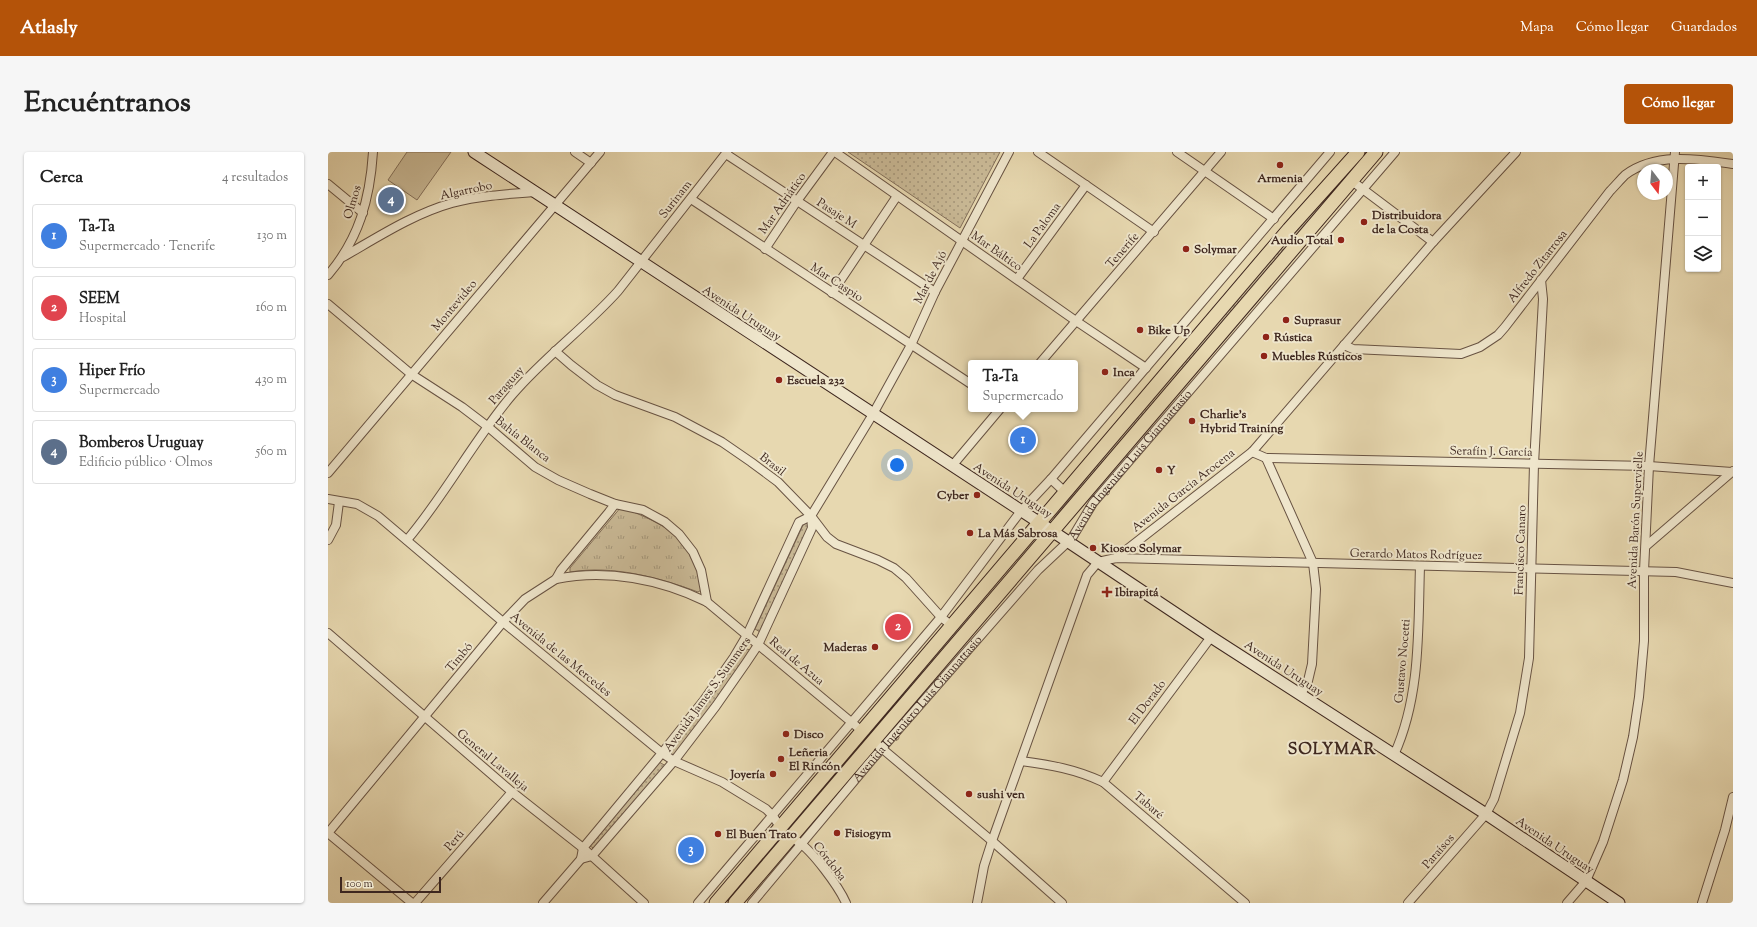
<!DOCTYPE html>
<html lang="es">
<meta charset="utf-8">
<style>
body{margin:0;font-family:"Sorts Mill Goudy",serif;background:#f6f6f6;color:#222}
.controls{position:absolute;right:12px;top:12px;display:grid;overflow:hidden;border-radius:4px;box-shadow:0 1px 3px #0004}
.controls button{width:36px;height:36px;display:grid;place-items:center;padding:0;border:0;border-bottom:1px solid #e0e0e0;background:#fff;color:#222;font:20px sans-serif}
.compass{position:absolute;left:1309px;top:12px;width:36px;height:36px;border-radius:50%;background:#fff;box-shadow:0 1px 3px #0004;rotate:164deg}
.scale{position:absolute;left:12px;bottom:10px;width:101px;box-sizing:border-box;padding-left:4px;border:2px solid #3e271f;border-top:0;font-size:11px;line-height:14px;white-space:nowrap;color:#3e271f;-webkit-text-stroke:3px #efe6cc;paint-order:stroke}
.you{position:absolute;left:569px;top:313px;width:14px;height:14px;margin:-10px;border:3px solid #fff;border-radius:50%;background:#1a73e8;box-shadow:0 0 0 6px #1a73e833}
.badge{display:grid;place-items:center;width:26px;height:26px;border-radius:50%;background:#b45309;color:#fff;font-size:13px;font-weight:700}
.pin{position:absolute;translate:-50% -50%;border:2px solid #fff;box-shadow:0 1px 4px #0006}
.popup{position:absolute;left:640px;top:208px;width:110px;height:52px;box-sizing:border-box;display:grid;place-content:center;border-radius:4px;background:#fff;filter:drop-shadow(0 1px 3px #0005);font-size:13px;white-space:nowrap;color:#767676}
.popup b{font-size:15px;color:#222}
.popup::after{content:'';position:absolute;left:50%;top:100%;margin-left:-8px;border:8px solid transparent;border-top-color:#fff}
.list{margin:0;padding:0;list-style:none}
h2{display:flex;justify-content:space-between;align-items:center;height:52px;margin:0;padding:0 16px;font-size:17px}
h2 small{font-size:13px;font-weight:400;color:#767676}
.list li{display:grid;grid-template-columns:26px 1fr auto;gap:12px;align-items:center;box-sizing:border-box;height:64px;margin:0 8px 8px;padding:0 8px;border:1px solid #e0e0e0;border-radius:4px}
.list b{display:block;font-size:15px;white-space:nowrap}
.list p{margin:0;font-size:13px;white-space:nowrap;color:#767676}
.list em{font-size:13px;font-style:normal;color:#767676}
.icon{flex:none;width:22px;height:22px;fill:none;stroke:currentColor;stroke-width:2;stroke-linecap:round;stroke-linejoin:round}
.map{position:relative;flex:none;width:1405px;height:751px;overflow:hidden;border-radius:4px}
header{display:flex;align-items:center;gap:24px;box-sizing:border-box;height:56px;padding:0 20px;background:#b45309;color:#fff}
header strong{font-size:19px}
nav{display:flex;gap:22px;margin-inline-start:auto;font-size:14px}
.intro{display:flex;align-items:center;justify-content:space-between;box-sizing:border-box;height:96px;padding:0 24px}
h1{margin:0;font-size:28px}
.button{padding:10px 18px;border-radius:4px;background:#b45309;color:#fff;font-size:14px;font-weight:700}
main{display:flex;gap:24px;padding:0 24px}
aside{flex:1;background:#fff;border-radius:4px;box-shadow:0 1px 3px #0004}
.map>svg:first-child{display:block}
.grass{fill:url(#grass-dots);stroke:#84705b}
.park{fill:url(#park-tufts);stroke:#84705b}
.pitch{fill:#caba97;stroke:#84705b}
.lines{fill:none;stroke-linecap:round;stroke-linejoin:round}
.street-casing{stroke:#685343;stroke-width:10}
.secondary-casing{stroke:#3e271f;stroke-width:13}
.primary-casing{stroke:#3e271f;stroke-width:15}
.street{stroke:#efe6cc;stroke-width:8}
.secondary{stroke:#efe6cc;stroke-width:11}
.primary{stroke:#e7d8b0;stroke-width:13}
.poi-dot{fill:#8f2418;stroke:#efe6cc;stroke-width:1.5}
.labels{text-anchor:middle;stroke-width:4;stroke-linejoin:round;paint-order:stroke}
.poi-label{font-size:12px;font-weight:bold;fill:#3e271f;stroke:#efe6cc;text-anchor:start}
.street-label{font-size:12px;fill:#3e271f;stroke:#efe6cc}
.district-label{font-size:16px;font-weight:bold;letter-spacing:1px;fill:#3e271f;stroke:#efe6cc}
</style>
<header>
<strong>Atlasly</strong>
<nav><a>Mapa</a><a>Cómo llegar</a><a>Guardados</a></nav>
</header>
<div class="intro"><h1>Encuéntranos</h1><a class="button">Cómo llegar</a></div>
<main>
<aside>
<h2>Cerca<small>4 resultados</small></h2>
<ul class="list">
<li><span class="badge" style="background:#3f7fe0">1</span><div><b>Ta-Ta</b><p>Supermercado · Tenerife</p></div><em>130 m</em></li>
<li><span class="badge" style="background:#e0444e">2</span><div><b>SEEM</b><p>Hospital</p></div><em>160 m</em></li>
<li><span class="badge" style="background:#3f7fe0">3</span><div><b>Hiper Frío</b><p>Supermercado</p></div><em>430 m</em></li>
<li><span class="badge" style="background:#5c6f8a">4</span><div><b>Bomberos Uruguay</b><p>Edificio público · Olmos</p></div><em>560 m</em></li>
</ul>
</aside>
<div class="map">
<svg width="1405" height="751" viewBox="0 0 1405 751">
<defs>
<pattern id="grass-dots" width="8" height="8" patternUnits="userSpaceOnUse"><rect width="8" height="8" fill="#caba97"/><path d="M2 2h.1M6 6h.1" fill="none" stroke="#a5977b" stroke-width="1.8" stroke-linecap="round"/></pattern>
<pattern id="park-tufts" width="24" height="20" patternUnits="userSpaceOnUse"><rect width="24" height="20" fill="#caba97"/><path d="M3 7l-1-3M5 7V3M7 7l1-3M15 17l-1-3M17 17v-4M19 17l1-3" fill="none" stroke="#a5977b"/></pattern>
</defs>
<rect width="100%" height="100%" fill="#e7d8b0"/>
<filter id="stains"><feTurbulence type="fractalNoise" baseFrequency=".005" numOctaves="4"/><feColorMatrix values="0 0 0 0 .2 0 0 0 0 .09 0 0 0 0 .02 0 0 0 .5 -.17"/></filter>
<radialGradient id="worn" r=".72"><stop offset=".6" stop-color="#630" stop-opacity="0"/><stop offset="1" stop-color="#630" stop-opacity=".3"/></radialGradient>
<path class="grass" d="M520,0H672L632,76Z
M1035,0H1043L729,368L726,366L795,281Z
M476,371H479L481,375L432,480L427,477Z
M416,496L422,498L384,554L345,604L341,601L378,552Z
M331,610L338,614L267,697L262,694Z"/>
<path class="park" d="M293,355C341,374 361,384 375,437L370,440C330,425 284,413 242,420V416Z"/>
<path class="pitch" d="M79,0H123L89,48L60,28Z"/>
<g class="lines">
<g class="street-casing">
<g id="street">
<path d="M247,0L263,11"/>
<path d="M507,0L748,169L818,216"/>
<path d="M710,0L826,80"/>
<path d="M849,0L946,67"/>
<path d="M398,2L607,140"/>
<path d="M1024,29L1105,90"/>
<path d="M0,32L35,61"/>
<path d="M363,47L643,232"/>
<path d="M437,97L469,49L505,0"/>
<path d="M15,105C50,85 85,62 124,51C150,44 179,42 206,40"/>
<path d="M0,123C31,87 42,47 45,0"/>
<path d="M689,127L758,33"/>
<path d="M504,141L569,44"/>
<path d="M0,152L83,222L134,255L159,274L207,315L230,328L262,342L287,352L315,358L337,370L351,382L365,400L373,418L379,450"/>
<path d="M1016,193L1025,197L1133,202L1152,195L1170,183L1177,175L1282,39C1287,34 1292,28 1297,23C1328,0 1369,7 1405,12"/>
<path d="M227,199L243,213L269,233L287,243L347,265L394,290L423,310L450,330L483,364L499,385L508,392L550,408L566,416L578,426L613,465L624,474"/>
<path d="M712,211L893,0"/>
<path d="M924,300L938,306L1321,314L1404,320"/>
<path d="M938,306L985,411L988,437L984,512L979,533L972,542"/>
<path d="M624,314L672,257"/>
<path d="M0,321L272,0"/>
<path d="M723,327L738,341"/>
<path d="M0,347L29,352L50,364L175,470L334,601L346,609L394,630L438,657L445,664L452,675"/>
<path d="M0,388L8,373L11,350"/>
<path d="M79,388C118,342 145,289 184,243C216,205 257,176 290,139L399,0"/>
<path d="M1318,394L1405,319"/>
<path d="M788,406L924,300L1105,90L1188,0"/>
<path d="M228,427C279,417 332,427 379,450L534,579"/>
<path d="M0,481L184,640L255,696L316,751"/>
<path d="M551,594L664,689L734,751"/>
<path d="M1066,603C1093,544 1090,477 1092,414"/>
<path d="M693,609C723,613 747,617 775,630L917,751"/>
<path d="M775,630L883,485"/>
<path d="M0,681L175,470L197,447L228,427L233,418L281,360L287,352"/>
<path d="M0,681L84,751"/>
<path d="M469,689C484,698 511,735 518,751"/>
<path d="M253,707L264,704L346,609L388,554L418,511L430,493L484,376L483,364"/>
<path d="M87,751L184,640"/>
<path d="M215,751L253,707L255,696L334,601L376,548L406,505L419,483L471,370L483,364L545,262L583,193L607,140L681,0"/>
<path d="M370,751L613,465L693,359L723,327L1002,0"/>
<path id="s1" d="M424,751L542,610L710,418L744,386L765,351L1067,0"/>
<path d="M649,751L656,714L664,689L759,423L770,410L788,406L1348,420L1405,431"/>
<path d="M1080,751L1158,662L1166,647L1192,561L1201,506L1206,312L1215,147L1213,128"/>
<path d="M1239,751L1258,729L1275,690L1295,628L1305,585L1311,545L1316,489V419L1321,314L1347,0"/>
<path d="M1374,751L1397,678L1405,645"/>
</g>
</g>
<g class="secondary-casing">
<path id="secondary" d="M146,0L712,371L883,485L1158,662L1291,751"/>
</g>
<g class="primary-casing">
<path id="primary" d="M388,751L961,77L1030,0
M407,751L1048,0"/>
</g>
<use href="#street" class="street"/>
<use href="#secondary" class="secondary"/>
<use href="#primary" class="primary"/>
</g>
<g class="poi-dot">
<circle cx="952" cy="13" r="4"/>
<circle cx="1036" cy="70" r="4"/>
<circle cx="1013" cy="88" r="4"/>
<circle cx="858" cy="97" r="4"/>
<circle cx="958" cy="168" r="4"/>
<circle cx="812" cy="178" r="4"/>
<circle cx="938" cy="185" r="4"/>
<circle cx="936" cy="204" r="4"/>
<circle cx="777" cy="220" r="4"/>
<circle cx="451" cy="228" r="4"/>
<circle cx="864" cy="269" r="4"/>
<circle cx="831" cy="318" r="4"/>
<circle cx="649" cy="343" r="4"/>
<circle cx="642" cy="381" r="4"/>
<circle cx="765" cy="396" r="4"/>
<path d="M777 434h4v4h4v4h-4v4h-4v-4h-4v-4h4z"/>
<circle cx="547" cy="495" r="4"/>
<circle cx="458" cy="582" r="4"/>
<circle cx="453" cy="607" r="4"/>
<circle cx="445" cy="622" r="4"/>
<circle cx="641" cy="642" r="4"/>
<circle cx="509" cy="681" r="4"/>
<circle cx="390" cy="682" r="4"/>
</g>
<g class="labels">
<g class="poi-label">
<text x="952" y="30" text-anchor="middle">Armenia</text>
<text x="1044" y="67">Distribuidora<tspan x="1044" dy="14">de la Costa</tspan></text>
<text x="1005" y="92" text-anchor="end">Audio Total</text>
<text x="866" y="101">Solymar</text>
<text x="966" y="172">Suprasur</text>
<text x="820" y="182">Bike Up</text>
<text x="946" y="189">Rústica</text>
<text x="944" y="208">Muebles Rústicos</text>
<text x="785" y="224">Inca</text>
<text x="459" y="232">Escuela 232</text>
<text x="872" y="266">Charlie's<tspan x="872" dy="14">Hybrid Training</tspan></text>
<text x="839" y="322">Y</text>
<text x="641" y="347" text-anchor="end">Cyber</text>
<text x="650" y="385">La Más Sabrosa</text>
<text x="773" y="400">Kiosco Solymar</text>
<text x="787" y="444">Ibirapitá</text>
<text x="539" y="499" text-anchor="end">Maderas</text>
<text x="466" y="586">Disco</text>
<text x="461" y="604">Leñeria<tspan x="461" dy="14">El Rincón</tspan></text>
<text x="437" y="626" text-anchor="end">Joyería</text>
<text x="649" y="646">sushi ven</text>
<text x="517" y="685">Fisiogym</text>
<text x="398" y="686">El Buen Trato</text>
</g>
<g class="street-label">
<text transform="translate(138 38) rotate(-12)" y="4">Algarrobo</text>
<text transform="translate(347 47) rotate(-52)" y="4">Surinam</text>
<text transform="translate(24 50) rotate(-73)" y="4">Olmos</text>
<text transform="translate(454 51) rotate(-55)" y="4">Mar Adriático</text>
<text transform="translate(509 61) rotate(33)" y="4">Pasaje M</text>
<text transform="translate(714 73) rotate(-54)" y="4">La Paloma</text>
<text transform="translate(794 98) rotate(-49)" y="4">Tenerife</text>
<text transform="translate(669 99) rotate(35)" y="4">Mar Báltico</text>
<text transform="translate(1209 114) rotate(-52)" y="4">Alfredo Zitarrosa</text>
<text transform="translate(602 125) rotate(-63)" y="4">Mar de Ajó</text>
<text transform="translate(509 130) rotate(33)" y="4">Mar Caspio</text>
<text transform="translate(126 153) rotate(-50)" y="4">Montevideo</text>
<text transform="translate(414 161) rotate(33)" y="4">Avenida Uruguay</text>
<text transform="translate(178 233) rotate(-49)" y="4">Paraguay</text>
<text transform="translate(195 287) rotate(38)" y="4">Bahía Blanca</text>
<text transform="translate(1163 299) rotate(1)" y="4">Serafín J. García</text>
<text transform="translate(445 312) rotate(38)" y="4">Brasil</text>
<text dy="4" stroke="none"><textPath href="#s1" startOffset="579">Avenida Ingeniero Luis Giannattasio</textPath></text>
<text transform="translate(685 338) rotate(33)" y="4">Avenida Uruguay</text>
<text transform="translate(855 338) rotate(-38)" y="4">Avenida García Arocena</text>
<text transform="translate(1307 368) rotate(-87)" y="4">Avenida Barón Supervielle</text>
<text transform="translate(1192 398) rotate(-88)" y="4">Francisco Canaro</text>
<text transform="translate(1088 402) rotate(1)" y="4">Gerardo Matos Rodríguez</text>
<text transform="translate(233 502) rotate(39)" y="4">Avenida de las Mercedes</text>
<text transform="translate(131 505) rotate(-50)" y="4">Timbó</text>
<text transform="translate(469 509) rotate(40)" y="4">Real de Azua</text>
<text transform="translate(1074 509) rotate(-85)" y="4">Gustavo Nocetti</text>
<text transform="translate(956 516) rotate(33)" y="4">Avenida Uruguay</text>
<text transform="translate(379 542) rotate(-54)" y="4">Avenida James S. Summers</text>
<text transform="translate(819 550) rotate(-53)" y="4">El Dorado</text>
<text dy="4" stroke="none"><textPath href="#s1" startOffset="255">Avenida Ingeniero Luis Giannattasio</textPath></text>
<text transform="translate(165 608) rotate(40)" y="4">General Lavalleja</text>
<text transform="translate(821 653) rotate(40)" y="4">Tabaré</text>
<text transform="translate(126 688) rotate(-49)" y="4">Perú</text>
<text transform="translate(1227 693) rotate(34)" y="4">Avenida Uruguay</text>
<text transform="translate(1110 699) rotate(-49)" y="4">Paraísos</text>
<text transform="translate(502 709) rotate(52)" y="4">Córdoba</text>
</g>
<g class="district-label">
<text x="1004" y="602">SOLYMAR</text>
</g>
</g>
<rect width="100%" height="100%" filter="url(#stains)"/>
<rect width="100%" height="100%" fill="url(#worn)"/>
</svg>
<div class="controls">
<button>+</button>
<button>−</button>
<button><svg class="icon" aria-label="layers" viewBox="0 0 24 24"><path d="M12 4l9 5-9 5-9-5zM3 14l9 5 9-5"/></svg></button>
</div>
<svg class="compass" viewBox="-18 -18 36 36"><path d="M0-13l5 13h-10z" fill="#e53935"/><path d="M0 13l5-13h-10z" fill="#767676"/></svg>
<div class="scale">100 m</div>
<div class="you"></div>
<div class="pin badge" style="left:695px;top:288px;background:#3f7fe0">1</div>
<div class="popup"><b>Ta-Ta</b>Supermercado</div>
<div class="pin badge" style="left:570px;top:475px;background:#e0444e">2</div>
<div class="pin badge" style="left:363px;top:698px;background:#3f7fe0">3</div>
<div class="pin badge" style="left:63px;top:48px;background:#5c6f8a">4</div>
</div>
</main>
